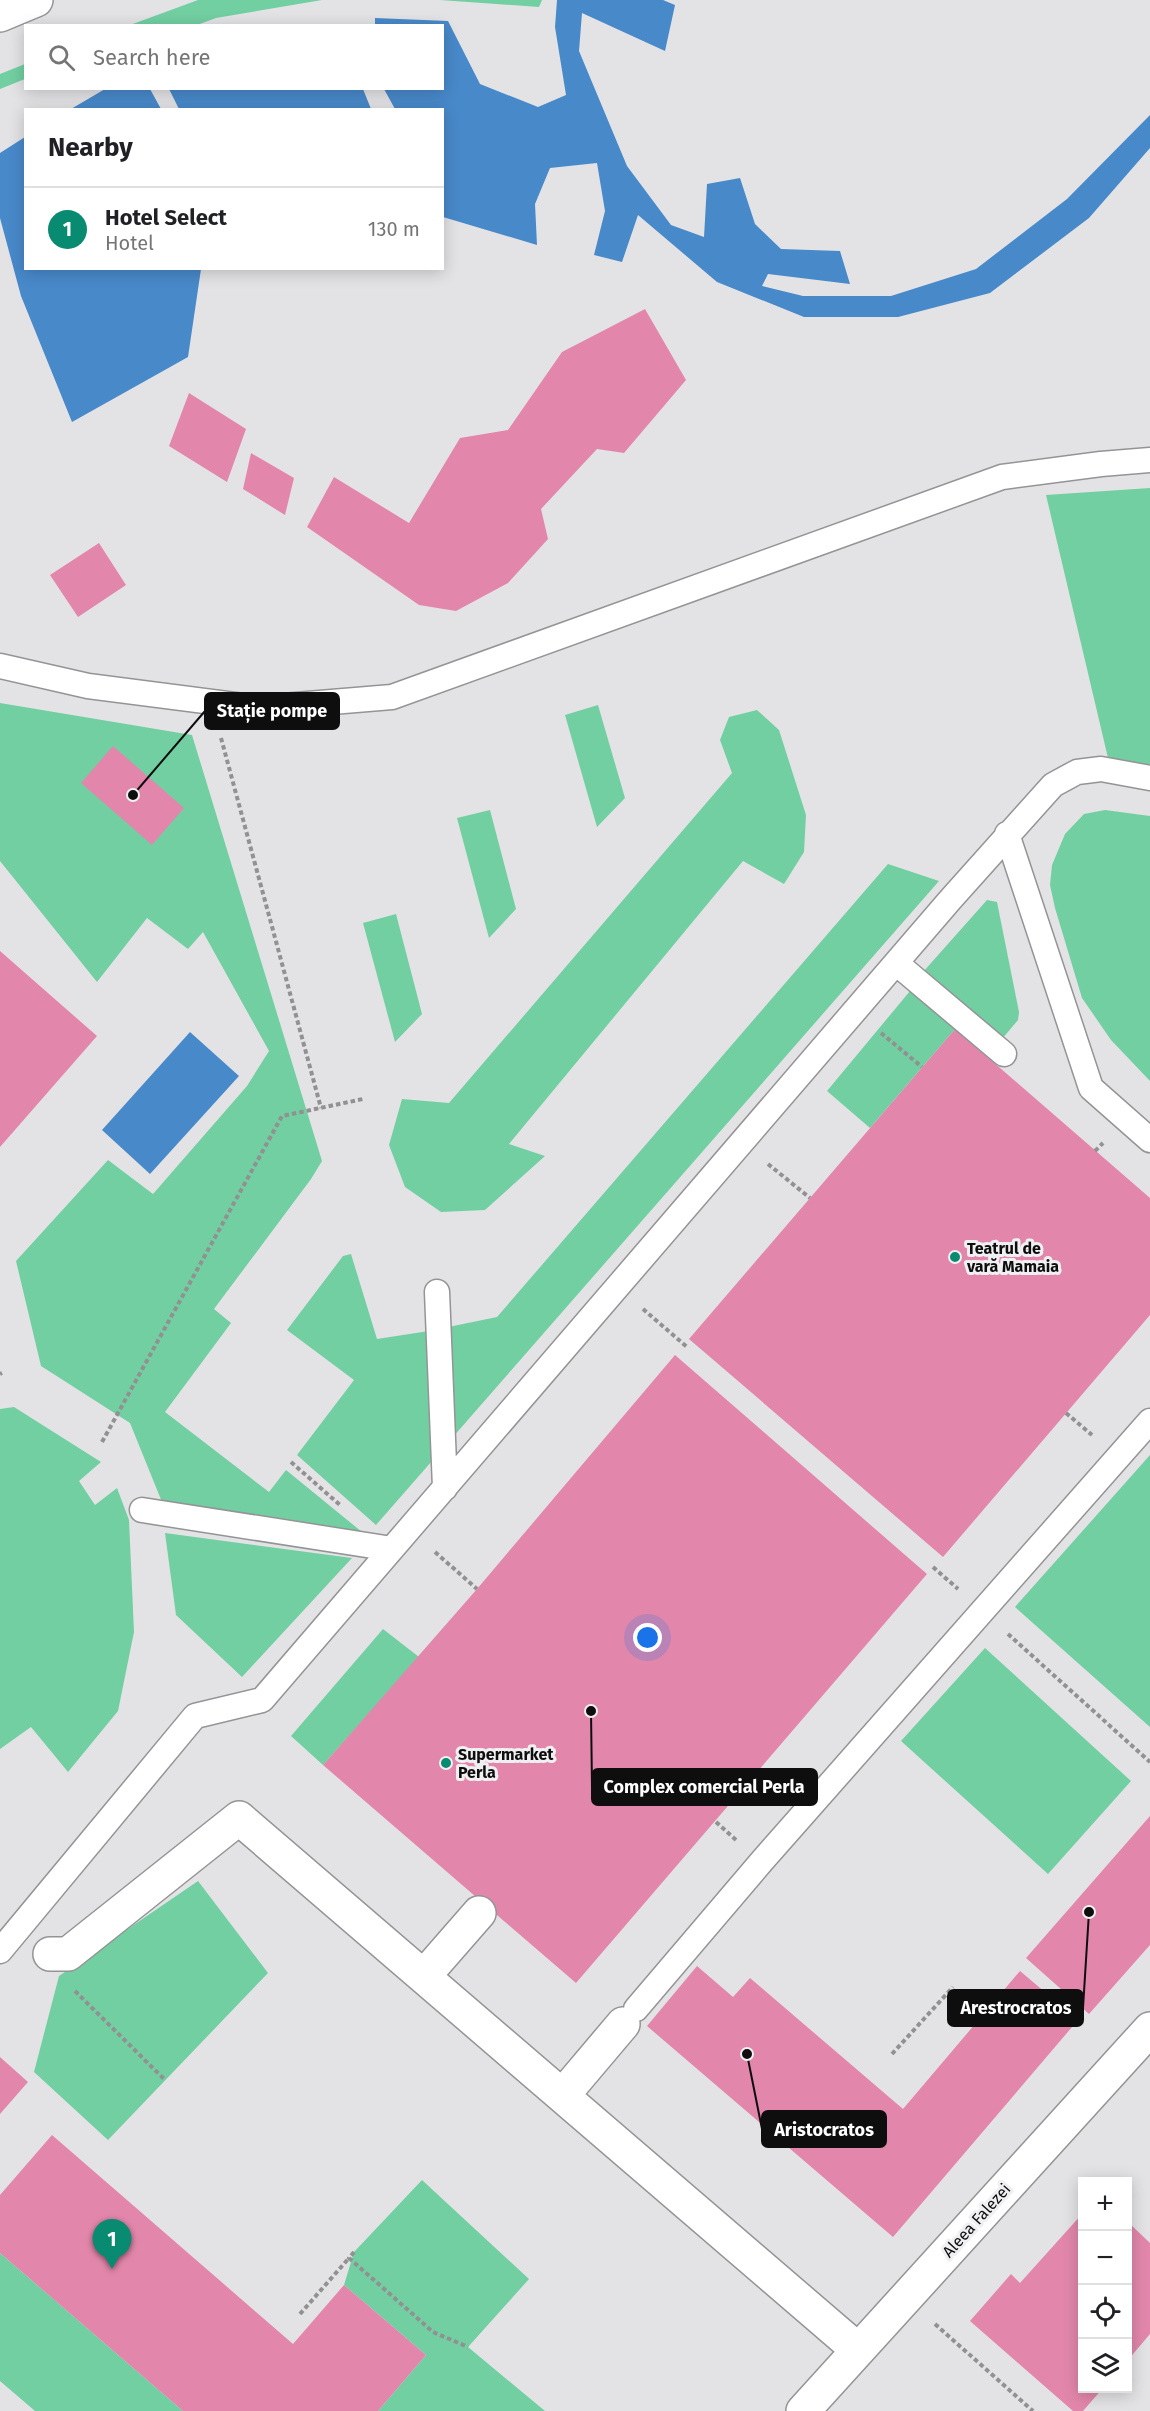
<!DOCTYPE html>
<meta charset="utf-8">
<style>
body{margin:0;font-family:"Fira Sans",sans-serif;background:#f6f6f6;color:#202124}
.controls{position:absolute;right:18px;bottom:18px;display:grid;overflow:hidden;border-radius:0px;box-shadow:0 3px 15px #0003}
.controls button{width:54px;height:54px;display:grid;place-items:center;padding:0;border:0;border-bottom:2px solid #e0e0e0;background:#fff;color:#202124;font:30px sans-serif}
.you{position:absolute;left:648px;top:1638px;width:21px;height:21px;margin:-15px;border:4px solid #fff;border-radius:50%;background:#1a73e8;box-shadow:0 0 0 9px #1a73e833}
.badge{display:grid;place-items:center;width:39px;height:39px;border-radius:50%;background:#088b71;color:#fff;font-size:20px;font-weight:700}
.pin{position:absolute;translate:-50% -50px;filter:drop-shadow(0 2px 3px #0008)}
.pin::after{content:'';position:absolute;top:32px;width:21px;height:18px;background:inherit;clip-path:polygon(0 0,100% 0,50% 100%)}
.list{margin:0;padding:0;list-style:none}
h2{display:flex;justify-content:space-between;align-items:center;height:78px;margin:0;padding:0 24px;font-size:26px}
h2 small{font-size:20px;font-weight:400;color:#757577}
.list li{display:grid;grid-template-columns:39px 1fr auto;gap:18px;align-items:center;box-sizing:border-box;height:84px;padding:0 24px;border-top:2px solid #e0e0e0}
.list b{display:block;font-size:22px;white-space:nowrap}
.list p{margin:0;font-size:20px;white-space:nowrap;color:#757577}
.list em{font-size:20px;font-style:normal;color:#757577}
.icon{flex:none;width:33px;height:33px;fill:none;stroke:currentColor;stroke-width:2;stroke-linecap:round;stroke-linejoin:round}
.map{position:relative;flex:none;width:1150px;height:2411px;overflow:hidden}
.search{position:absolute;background:#fff;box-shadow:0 3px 15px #0003;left:24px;top:24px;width:420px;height:66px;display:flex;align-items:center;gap:15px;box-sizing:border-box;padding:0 21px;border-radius:0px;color:#757577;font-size:22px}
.panel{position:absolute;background:#fff;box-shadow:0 3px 15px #0003;left:24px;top:108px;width:420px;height:162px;border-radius:0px}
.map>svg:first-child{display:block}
.green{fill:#72cfa2}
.water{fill:#4889ca}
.building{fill:#e287ab}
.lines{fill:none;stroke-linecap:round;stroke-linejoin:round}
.service-casing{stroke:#949496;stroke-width:27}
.pedestrian-casing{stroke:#949496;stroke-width:36}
.secondary-casing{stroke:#949496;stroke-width:36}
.path{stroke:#919192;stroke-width:4;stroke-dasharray:4.5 3;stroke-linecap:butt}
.service{stroke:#fff;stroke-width:24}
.pedestrian{stroke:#fff;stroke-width:33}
.secondary{stroke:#fff;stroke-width:33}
.poi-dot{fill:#088b71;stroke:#f0f0f2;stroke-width:2}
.labels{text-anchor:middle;stroke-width:6;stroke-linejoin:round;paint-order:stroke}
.poi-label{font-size:16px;font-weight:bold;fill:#0e0e0e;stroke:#f0f0f2;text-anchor:start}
.street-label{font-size:16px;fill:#0e0e0e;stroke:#f0f0f2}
.leader{fill:none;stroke:#0e0e0e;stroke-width:2}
.callout-dot{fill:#0e0e0e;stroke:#f0f0f2;stroke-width:2}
.callout{fill:#0e0e0e;stroke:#0e0e0e;stroke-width:2}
.callout-label{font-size:18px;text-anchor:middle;font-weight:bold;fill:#fff}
</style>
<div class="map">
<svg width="1150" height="2411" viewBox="0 0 1150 2411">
<rect width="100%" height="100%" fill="#e3e3e5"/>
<path class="green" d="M198,0H322L216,18L197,25H130Z
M440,0H542L539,7Z
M25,64V79L0,89V74Z
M1150,488V767L1108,758L1046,495Z
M0,703L192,735L322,1161L311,1179L214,1309L231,1323L165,1412L269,1492L286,1470L362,1532L162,1502L130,1423L41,1366L16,1261L108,1160L153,1194L247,1086L269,1051L203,932L188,949L147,918L97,982L0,861Z
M598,705L625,798L597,827L565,715Z
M757,710L779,730L806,815L804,852L784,884L743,861L509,1144L545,1156L485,1210L441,1212L405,1187L389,1145L402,1099L449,1103L732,773L720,740L729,717Z
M490,810L516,909L489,938L457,818Z
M1105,810L1150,816V1081L1111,1040L1082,998L1055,908L1050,885L1052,865L1065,834L1084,814Z
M888,864L939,881L376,1525L297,1455L354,1380L287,1330L343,1256L351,1254L377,1339L429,1331L497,1317Z
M987,900L997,902L1019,1012L1018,1020L1002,1039L923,972Z
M396,914L422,1014L395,1042L363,923Z
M910,991L955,1029L870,1128L827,1091Z
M14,1407L101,1462L79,1481L95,1505L117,1488L129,1520L134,1632L118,1711L68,1772L31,1727L0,1749V1409Z
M1150,1455V1727L1015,1607Z
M165,1533L352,1558L242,1677L176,1615Z
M383,1629L419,1657L323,1765L291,1736Z
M985,1648L1131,1781L1048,1874L901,1741Z
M198,1881L268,1973L108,2140L34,2072L59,1976Z
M422,2180L529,2279L468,2347L545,2411H378L426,2355L344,2285L354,2252Z
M0,2253L183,2411H35L0,2381Z"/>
<path class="water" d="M557,0H663L675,5L665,51L582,13L579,51L627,166L671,225L704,237L707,184L740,178L755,224L781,249L840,251L850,284L768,274L762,286L803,296H891L976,269L1067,199L1150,115V148L1089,218L990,293L898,317H804L717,282L638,215L622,262L594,255L605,211L597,163L550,168L535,204L537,245L443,217L442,110L395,109L384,89L442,88V26L375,25V18L448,21L480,84L538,107L566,95L555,27Z
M105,89H150L161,109H71Z
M169,89H363L371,109H179Z
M25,137L26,268L201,269L188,357L72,422L21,296L0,218V153Z
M190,1032L239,1076L150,1174L102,1130Z"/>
<path class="building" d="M645,309L686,380L624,453L597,449L541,509L548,539L508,583L456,611L419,605L307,527L334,477L409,523L460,438L508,430L562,352Z
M189,393L246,429L227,482L169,446Z
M251,453L294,478L285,515L243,489Z
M99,543L126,585L78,617L50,575Z
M113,746L184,808L152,845L81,783Z
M0,951L97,1036L0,1147Z
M955,1029L1150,1198V1315L943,1557L689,1339Z
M675,1355L927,1574L576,1983L323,1765L477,1589Z
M1150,1816V1945L1089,2014L1026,1958Z
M697,1966L733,1997L750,1978L903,2109L1020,1971L1078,2020L893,2237L647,2026Z
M0,2057L28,2082L0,2114Z
M52,2135L293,2344L344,2285L426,2355L378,2411H183L0,2253V2195Z
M1082,2214V2388H1103L1083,2411H1073L970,2321L1011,2274L1020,2283Z
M1128,2222L1150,2243V2334L1128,2360Z"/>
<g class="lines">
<g class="service-casing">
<path id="service" d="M0,666L88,686L259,708L392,697L1002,477L1101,464L1150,460
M1007,834L1091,1088L1150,1140
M896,963L1004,1054
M437,1292L445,1488
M142,1510L392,1549
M0,1951L195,1716L262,1700L950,900L1053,785L1077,772L1101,769L1150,778
M636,2009L762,1861L1150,1421"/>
</g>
<g class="pedestrian-casing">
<path id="pedestrian" d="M50,1954H68L239,1818L858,2350
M424,1976L479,1913
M563,2095L623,2024
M803,2411L1150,2029"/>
</g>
<g class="secondary-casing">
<path id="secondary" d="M0,15L36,0"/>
</g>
<path class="path" d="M221,738L321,1108
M881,1033L922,1067
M1095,1151L1103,1143
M768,1164L810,1198
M643,1309L687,1347
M0,1374L2,1373
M1066,1413L1092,1435
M102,1442L282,1116L363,1099
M291,1462L340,1505
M435,1552L477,1589
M933,1567L958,1589
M1008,1634L1150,1762
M716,1822L736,1840
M75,1991L165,2080
M892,2054L953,1987
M354,2252L349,2258L433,2332L468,2347
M300,2314L349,2258
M935,2324L1033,2411"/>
<use href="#service" class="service"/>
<use href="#pedestrian" class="pedestrian"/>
<use href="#secondary" class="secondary"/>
</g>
<g class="poi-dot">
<circle cx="955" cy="1257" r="6"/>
<circle cx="446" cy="1763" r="6"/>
</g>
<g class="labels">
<g class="poi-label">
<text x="967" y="1254">Teatrul de<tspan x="967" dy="18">vară Mamaia</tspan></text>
<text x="458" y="1760">Supermarket<tspan x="458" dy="18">Perla</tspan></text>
</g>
<g class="street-label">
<text transform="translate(976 2220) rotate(-48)" y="6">Aleea Falezei</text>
</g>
</g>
<path class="leader" d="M133 795L205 711M591 1711L592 1787M1089 1912L1083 2008M747 2054L762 2129"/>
<g class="callout-dot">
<circle cx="133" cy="795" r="6"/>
<circle cx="591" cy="1711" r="6"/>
<circle cx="1089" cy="1912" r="6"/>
<circle cx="747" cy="2054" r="6"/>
</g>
<g class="callout">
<rect x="205" y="693" width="134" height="36" rx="6"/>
<rect x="592" y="1769" width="225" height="36" rx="6"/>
<rect x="948" y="1990" width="135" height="36" rx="6"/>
<rect x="762" y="2111" width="124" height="36" rx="6"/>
</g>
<g class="callout-label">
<text x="272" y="717">Stație pompe</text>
<text x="704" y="1793">Complex comercial Perla</text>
<text x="1016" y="2014">Arestrocratos</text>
<text x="824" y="2136">Aristocratos</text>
</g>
</svg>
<div class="controls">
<button>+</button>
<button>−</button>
<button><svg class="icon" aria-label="locate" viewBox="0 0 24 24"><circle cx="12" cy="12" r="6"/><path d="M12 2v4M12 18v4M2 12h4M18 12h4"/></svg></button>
<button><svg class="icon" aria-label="layers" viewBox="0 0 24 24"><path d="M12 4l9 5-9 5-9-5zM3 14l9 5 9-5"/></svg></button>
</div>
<div class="you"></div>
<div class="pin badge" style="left:112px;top:2269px">1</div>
<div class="search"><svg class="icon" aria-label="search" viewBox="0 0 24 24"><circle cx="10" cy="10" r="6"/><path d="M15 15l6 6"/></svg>Search here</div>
<section class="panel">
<h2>Nearby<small></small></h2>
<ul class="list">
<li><span class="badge">1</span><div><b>Hotel Select</b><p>Hotel</p></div><em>130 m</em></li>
</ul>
</section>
</div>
